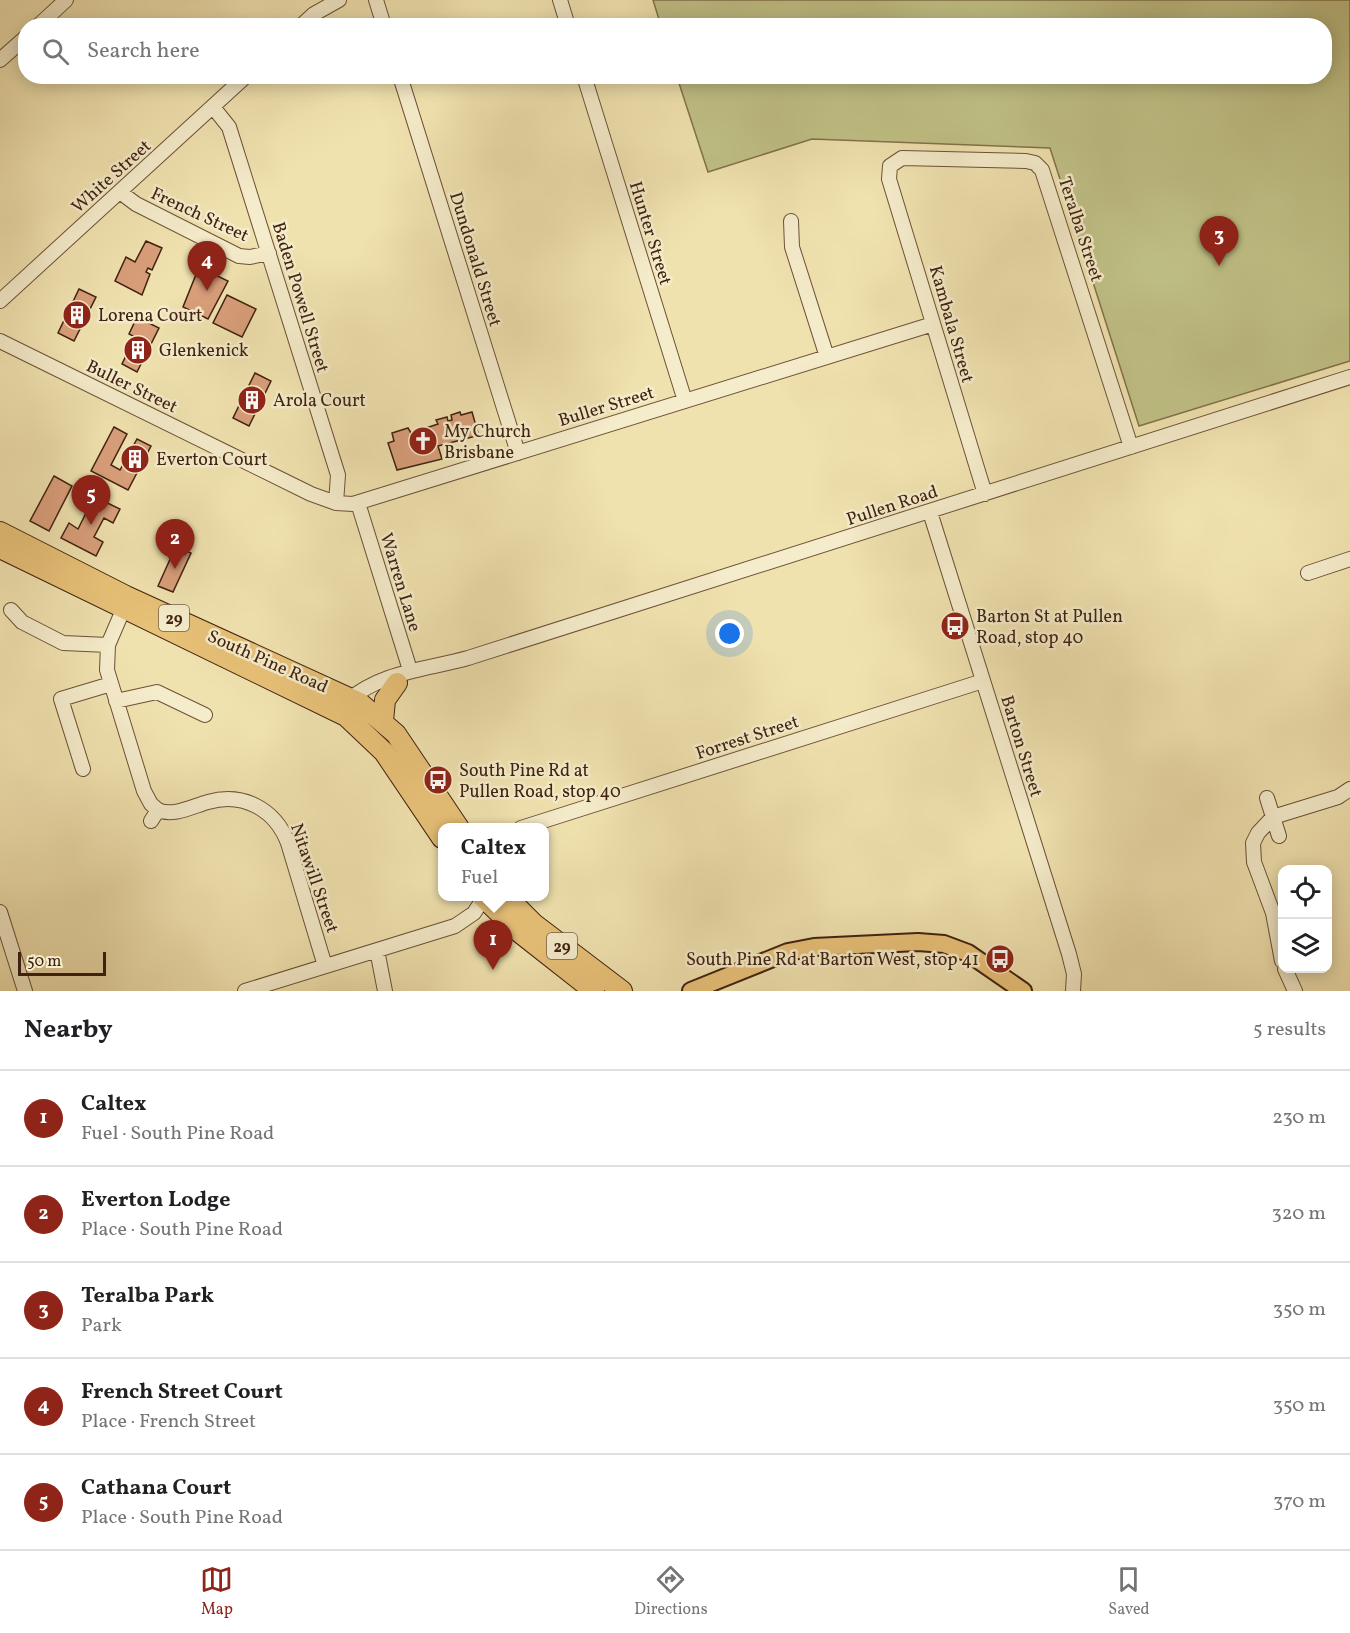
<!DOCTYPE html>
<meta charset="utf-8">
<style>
body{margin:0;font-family:Vollkorn,serif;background:#f6f6f6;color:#202124}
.controls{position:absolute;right:18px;bottom:18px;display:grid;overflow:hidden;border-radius:12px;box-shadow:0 3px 15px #0003}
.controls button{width:54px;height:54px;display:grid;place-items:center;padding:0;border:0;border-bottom:2px solid #e0e0e0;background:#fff;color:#202124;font:30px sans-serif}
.scale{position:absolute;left:18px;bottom:15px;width:88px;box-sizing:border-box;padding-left:6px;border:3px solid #3f2210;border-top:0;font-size:16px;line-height:21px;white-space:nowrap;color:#3f2210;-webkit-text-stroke:4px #f5eccb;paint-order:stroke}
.you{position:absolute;left:730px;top:634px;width:21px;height:21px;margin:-15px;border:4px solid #fff;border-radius:50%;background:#1a73e8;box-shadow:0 0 0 9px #1a73e833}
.badge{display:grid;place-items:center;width:39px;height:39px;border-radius:50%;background:#8f2418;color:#fff;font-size:20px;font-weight:700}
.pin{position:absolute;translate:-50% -50px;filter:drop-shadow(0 2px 3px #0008)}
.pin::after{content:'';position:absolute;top:32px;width:21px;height:18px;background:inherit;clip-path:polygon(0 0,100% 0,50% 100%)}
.popup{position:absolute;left:438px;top:823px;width:111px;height:78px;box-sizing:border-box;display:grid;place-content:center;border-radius:12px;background:#fff;filter:drop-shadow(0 2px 4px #0005);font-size:20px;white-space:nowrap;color:#757577}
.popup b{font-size:22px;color:#202124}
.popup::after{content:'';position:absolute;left:50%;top:100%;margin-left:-12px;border:12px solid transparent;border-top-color:#fff}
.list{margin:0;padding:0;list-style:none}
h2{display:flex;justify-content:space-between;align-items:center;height:78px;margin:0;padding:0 24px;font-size:26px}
h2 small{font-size:20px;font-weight:400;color:#757577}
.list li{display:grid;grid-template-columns:39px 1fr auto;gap:18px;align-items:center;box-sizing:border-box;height:96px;padding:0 24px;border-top:2px solid #e0e0e0}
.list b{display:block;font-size:22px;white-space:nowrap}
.list p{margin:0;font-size:20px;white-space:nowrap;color:#757577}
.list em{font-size:20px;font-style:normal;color:#757577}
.icon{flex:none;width:33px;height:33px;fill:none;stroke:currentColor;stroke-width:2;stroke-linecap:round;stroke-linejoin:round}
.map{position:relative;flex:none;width:1350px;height:991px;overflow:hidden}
.search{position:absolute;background:#fff;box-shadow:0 3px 15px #0003;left:18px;right:18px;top:18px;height:66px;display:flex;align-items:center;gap:15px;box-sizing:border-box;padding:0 21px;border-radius:24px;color:#757577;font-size:22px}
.sheet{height:558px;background:#fff}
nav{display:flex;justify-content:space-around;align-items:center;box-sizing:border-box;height:84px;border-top:2px solid #e0e0e0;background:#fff;font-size:16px;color:#757577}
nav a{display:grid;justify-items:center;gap:3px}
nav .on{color:#8f2418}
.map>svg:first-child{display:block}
.green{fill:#c0c186;stroke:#80724b;stroke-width:1.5}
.building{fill:#d99f7b;stroke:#3f2210;stroke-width:1.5}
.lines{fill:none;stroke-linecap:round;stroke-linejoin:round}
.minor-casing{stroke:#6b5238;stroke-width:16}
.major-casing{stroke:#3f2210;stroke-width:20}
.highway-casing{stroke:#3f2210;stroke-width:22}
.minor{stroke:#f5eccb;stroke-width:14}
.major{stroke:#e8c178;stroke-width:16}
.highway{stroke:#e8c178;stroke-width:20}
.labels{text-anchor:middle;stroke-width:5;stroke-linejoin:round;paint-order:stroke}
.shield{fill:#f5eccb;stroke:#765f48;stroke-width:1.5}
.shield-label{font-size:16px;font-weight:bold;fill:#3f2210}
.street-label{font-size:18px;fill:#3f2210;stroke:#f5eccb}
.poi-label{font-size:18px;fill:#3f2210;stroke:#f5eccb;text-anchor:start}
</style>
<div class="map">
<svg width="1350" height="991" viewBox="0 0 1350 991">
<rect width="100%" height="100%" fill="#f0e2af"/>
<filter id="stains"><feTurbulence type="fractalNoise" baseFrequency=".00333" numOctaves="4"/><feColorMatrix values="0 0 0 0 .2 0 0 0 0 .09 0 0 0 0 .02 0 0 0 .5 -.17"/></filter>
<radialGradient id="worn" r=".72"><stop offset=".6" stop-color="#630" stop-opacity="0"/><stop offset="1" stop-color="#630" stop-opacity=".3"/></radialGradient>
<path class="green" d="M653,0H1350V361L1139,426L1050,148L812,139L708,172L677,77L1324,76V26H661Z"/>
<path class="building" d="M146,241L162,248L152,270L148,268L146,272L150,274L142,295L115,281L126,257L135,262Z
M199,267L228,281L208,319L183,307Z
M79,289L96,297L74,341L58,333Z
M227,295L256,309L242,337L213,323Z
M137,317L159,328L137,372L122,364L135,337L129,334Z
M255,373L271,381L249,426L233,418Z
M460,412L461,415L472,412L478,433H475L476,436L438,446L442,459L397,470L388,443L394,441L392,433L408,428L411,433L438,424L436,420L447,417L448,421L452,420L451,415Z
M114,427L127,434L111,465L120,470L137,439L151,446L128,490L91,471Z
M54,476L72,486L49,531L30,521Z
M83,491L120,509L113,523L104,518L94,537L103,542L96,556L61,538L69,523L78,529L88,509L76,505Z
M176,546L191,553L173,592L158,586Z"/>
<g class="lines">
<g class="minor-casing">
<path id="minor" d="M376,0L384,26
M560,0L568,26
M38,26L66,0
M301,26L314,14L339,0
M0,60L26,37
M400,76L518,453
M584,76L685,401
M213,107L229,127L338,475L336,503
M120,192L136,204L239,256L250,257L269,253
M791,221L792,247L827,357
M0,301L246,76
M0,341L311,494L336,503L353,504L933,324
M985,494L889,179L890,166L902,158L1026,161L1035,163L1042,170L1131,447
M358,503L410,670
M930,512L1069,954L1074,974L1073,991
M1308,573L1350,559
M11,610L22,622L63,643L108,645
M123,610L108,645L107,670L144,791L151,804L158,810L151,821
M116,701L157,692L205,715
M346,702C382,671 425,670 468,658L1350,377
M83,769L61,699L111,684
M1267,798L1279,836
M158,810C173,817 193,806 208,802C243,792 275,809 288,843L325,966
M521,828L983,681
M0,912L25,991
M377,950L385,991
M1282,961L1273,913L1254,862L1253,843L1258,833L1273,817L1338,797L1350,789
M1285,969L1295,991
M245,991L455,926L474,913L485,896"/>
</g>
<g class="major-casing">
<path id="major" d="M691,991L788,952L814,947L918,942L944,944L968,953L1023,991"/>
</g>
<g class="highway-casing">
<path id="highway" d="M0,532L126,596L360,703L396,734L459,828
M0,548L346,716L384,752L442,838
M383,721L385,700L397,683
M482,896L519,932L594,991
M506,896L534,924L622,991"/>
</g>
<use href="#minor" class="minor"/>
<use href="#major" class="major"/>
<use href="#highway" class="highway"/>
</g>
<defs>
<g id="building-disc" transform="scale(1.5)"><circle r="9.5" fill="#8f2418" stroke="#f5eccb"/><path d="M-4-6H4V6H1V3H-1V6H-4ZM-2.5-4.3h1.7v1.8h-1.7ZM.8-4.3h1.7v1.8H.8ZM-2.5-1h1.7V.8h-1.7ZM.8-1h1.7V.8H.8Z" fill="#fff"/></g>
<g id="church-disc" transform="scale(1.5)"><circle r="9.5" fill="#8f2418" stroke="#f5eccb"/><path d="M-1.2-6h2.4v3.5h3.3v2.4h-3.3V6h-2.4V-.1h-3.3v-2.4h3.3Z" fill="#fff"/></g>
<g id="bus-disc" transform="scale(1.5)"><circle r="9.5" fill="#8f2418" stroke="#f5eccb"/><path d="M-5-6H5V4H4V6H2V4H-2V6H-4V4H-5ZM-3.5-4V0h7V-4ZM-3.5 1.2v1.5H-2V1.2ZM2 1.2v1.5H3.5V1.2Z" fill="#fff"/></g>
</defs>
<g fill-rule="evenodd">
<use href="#building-disc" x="77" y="315"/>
<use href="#building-disc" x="138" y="350"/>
<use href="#building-disc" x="252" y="400"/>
<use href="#church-disc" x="423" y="441"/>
<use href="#building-disc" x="135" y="459"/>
<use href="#bus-disc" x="955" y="626"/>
<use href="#bus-disc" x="438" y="780"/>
<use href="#bus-disc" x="1000" y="959"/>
</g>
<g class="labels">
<g class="shield">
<rect x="159" y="605" width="30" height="26" rx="4.5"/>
<rect x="547" y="933" width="30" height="26" rx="4.5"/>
</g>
<g class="shield-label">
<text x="174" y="624">29</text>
<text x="562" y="952">29</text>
</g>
<g class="street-label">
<text transform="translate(111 176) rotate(-42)" y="6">White Street</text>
<text transform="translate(200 214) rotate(25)" y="6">French Street</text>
<text transform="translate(1081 229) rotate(72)" y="6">Teralba Street</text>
<text transform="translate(651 233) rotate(73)" y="6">Hunter Street</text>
<text transform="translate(476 259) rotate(73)" y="6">Dundonald Street</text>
<text transform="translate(301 297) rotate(73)" y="6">Baden Powell Street</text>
<text transform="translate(952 324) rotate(74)" y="6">Kambala Street</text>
<text transform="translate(132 386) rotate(26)" y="6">Buller Street</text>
<text transform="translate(606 406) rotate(-17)" y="6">Buller Street</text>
<text transform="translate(892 505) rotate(-18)" y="6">Pullen Road</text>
<text transform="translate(401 582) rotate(73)" y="6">Warren Lane</text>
<text transform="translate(268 661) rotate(24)" y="6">South Pine Road</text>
<text transform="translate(747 737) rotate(-18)" y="6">Forrest Street</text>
<text transform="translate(1022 746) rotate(73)" y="6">Barton Street</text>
<text transform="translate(315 878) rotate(71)" y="6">Nitawill Street</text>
</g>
<g class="poi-label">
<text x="98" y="321">Lorena Court</text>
<text x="159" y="356">Glenkenick</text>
<text x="273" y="406">Arola Court</text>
<text x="444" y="437">My Church<tspan x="444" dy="21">Brisbane</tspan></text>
<text x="156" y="465">Everton Court</text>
<text x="976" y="622">Barton St at Pullen<tspan x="976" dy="21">Road, stop 40</tspan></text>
<text x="459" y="776">South Pine Rd at<tspan x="459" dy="21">Pullen Road, stop 40</tspan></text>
<text x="979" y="965" text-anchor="end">South Pine Rd at Barton West, stop 41</text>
</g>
</g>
<rect width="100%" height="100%" filter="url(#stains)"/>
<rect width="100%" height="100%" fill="url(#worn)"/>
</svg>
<div class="controls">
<button><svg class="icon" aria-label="locate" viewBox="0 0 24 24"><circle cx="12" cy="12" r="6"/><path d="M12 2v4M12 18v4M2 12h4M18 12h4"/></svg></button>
<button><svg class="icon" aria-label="layers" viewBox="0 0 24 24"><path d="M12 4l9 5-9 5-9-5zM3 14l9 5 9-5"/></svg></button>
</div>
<div class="scale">50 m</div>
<div class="you"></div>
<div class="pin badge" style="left:493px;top:970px">1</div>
<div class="popup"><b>Caltex</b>Fuel</div>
<div class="pin badge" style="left:175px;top:569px">2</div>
<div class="pin badge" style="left:1219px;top:266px">3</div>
<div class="pin badge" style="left:207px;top:291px">4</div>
<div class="pin badge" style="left:91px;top:525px">5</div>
<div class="search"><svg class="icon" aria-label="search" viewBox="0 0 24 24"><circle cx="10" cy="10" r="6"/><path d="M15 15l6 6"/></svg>Search here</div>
</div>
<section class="sheet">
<h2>Nearby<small>5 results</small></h2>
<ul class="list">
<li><span class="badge">1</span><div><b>Caltex</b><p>Fuel · South Pine Road</p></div><em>230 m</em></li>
<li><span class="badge">2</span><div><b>Everton Lodge</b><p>Place · South Pine Road</p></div><em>320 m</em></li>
<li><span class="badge">3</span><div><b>Teralba Park</b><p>Park</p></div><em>350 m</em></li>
<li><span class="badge">4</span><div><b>French Street Court</b><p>Place · French Street</p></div><em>350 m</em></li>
<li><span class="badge">5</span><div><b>Cathana Court</b><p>Place · South Pine Road</p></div><em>370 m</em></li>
</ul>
</section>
<nav>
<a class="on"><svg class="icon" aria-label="map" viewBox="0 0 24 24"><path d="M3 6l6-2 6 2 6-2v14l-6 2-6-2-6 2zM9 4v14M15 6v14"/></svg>Map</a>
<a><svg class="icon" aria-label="directions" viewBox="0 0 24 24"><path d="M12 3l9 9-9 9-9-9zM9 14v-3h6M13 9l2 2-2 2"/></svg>Directions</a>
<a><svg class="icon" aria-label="saved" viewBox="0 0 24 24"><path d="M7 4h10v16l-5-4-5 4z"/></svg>Saved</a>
</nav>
